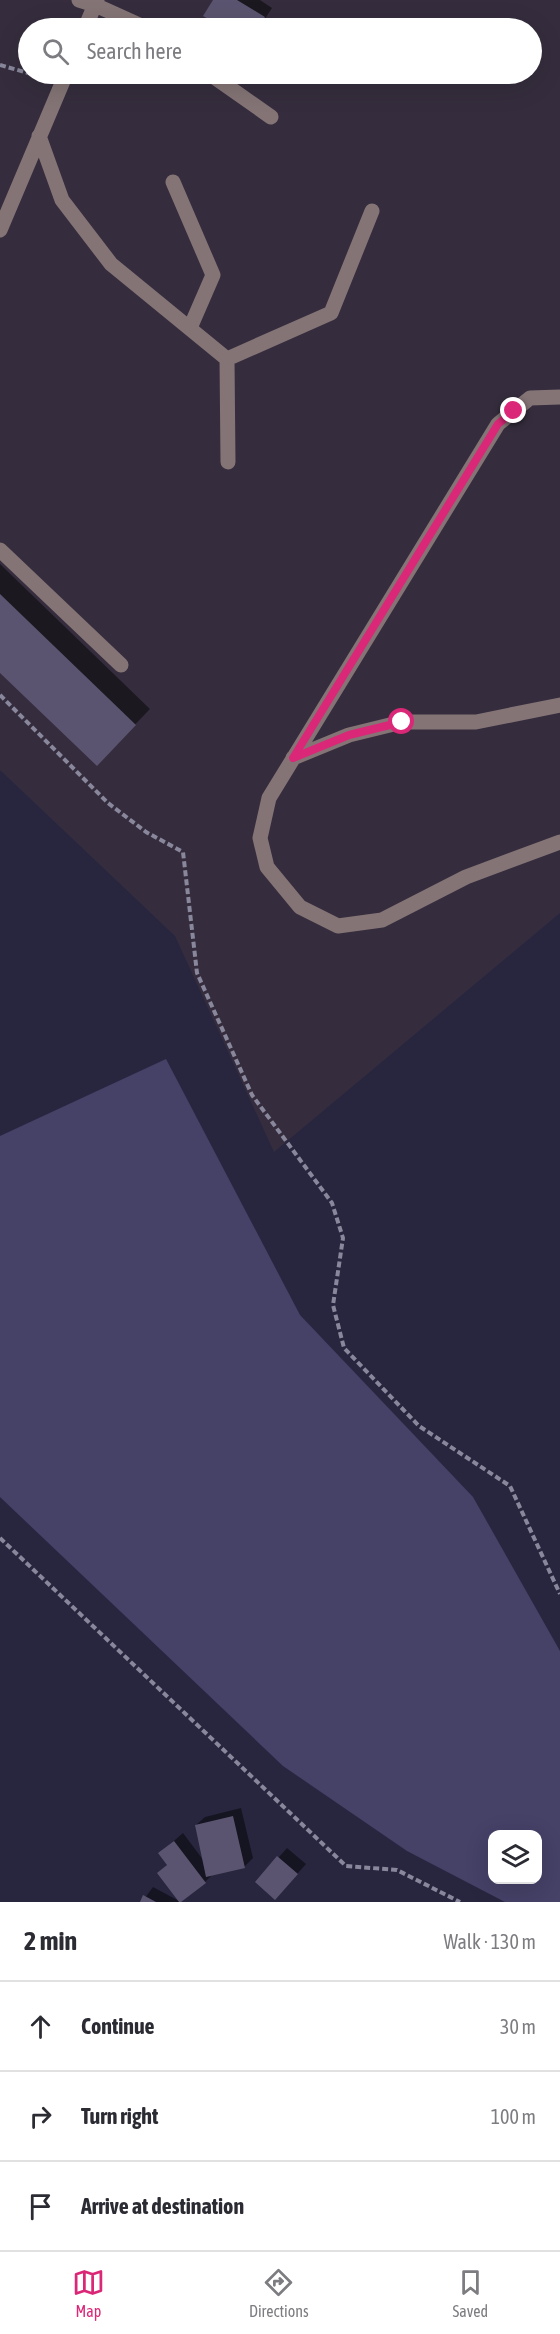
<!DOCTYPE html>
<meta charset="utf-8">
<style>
body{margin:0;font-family:"Asap Condensed",sans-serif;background:#f7f7f7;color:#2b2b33}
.controls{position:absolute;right:18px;bottom:18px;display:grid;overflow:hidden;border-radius:12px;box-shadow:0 6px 24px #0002}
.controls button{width:54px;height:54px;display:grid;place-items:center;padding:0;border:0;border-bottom:2px solid #e1e1e2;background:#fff;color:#2b2b33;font:30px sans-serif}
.stop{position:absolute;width:18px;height:18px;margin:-14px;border:4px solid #db2777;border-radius:50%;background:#fff}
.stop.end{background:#db2777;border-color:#fff;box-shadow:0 2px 6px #0008}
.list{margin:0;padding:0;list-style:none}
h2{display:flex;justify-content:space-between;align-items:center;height:78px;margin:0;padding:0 24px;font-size:26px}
h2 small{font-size:20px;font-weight:400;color:#7c7c81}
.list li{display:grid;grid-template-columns:39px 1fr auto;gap:18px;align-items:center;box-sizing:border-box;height:90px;padding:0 24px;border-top:2px solid #e1e1e2}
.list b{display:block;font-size:22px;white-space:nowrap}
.list em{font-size:20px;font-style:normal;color:#7c7c81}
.icon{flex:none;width:33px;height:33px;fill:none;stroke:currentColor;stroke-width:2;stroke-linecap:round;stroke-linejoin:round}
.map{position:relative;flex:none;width:560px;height:1902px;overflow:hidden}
.search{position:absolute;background:#fff;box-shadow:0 6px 24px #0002;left:18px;right:18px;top:18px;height:66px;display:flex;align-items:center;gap:15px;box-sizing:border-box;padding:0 21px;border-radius:33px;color:#7c7c81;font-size:22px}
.sheet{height:348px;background:#fff}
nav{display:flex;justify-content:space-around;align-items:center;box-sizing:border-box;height:84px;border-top:2px solid #e1e1e2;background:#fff;font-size:16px;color:#7c7c81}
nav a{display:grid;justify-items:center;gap:3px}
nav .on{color:#db2777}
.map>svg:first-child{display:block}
.industrial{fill:#352d3d;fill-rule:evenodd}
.green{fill:#454167;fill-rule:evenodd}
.shadow{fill:#0007}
.building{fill:#5b5470}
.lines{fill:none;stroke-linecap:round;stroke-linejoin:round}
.path{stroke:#89879c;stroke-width:4;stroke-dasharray:6 3;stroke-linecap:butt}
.minor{stroke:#847476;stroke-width:15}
.route{stroke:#db2777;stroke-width:8}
</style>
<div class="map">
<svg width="560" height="1902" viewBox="0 0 560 1902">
<rect width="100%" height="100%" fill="#28263f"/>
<path class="industrial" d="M0,0H560V913L274,1152L175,936L0,770ZM28,28H532V74H28Z"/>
<path class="green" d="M166,1059L300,1315L473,1497L560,1651V1902H505L407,1851L283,1766L0,1497V1136ZM492,1834H538V1880H492Z"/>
<path class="shadow" d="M214,0H260L272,8L259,28H227L205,15Z
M0,564L150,709L97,764L0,671Z
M241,1808L253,1858L244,1867L213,1874L205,1882L159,1873L168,1864L160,1853L183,1833L204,1861L196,1825L205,1817Z
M287,1848L306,1864L283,1890L257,1882Z
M153,1887L181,1902H142Z"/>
<path class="building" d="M213,0H237L265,17L258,28H224L203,16Z
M0,594L136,725L97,766L0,673Z
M233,1816L245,1868L206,1877L195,1825Z
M174,1841L206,1883L181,1902H179L157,1873L167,1865L158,1853Z
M277,1856L298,1874L275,1900L255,1882Z
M143,1895L156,1902H140Z"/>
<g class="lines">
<path class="path" d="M0,65L28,73
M29,74L42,77
M0,695L108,803L146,832L183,852L197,973L252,1095L332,1203L343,1238L333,1305L344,1348L419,1426L510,1486L560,1594
M0,1538L346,1866L397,1870L460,1902"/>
<path class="minor" d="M79,0L95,5L146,28
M85,28L97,0
M210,74L271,117
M39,136L62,200L111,264L227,359L331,313L372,211
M173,182L213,275L190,328
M0,230L66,74
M227,359L228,462
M560,397L530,398L498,424L269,798L260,838L267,867L300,907L338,926L382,920L466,877L560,842
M0,550L121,665
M293,758L349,735L402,722H476L560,705"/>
</g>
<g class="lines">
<path class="route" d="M402,722L349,735L293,758L498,424L514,411"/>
</g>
</svg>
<div class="controls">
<button><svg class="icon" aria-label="layers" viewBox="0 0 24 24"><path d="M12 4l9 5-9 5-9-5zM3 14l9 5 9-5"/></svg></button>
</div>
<div class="stop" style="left:402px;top:722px"></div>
<div class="stop end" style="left:514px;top:411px"></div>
<div class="search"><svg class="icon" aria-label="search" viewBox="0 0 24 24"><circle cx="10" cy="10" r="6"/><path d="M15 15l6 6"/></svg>Search here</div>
</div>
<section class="sheet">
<h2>2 min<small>Walk · 130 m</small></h2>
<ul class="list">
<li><svg class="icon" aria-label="ahead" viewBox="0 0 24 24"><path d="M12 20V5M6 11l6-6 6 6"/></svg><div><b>Continue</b></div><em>30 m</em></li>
<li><svg class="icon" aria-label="right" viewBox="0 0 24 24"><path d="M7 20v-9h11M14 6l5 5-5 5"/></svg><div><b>Turn right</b></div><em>100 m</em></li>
<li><svg class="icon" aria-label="arrive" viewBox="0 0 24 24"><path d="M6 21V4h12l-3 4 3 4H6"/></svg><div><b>Arrive at destination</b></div></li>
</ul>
</section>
<nav>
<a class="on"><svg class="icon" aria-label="map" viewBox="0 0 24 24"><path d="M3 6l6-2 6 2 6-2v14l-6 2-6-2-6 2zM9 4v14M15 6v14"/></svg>Map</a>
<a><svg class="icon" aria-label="directions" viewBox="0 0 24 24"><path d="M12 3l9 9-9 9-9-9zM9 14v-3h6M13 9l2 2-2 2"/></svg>Directions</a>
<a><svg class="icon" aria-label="saved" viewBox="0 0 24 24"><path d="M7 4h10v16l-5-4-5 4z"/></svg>Saved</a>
</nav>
